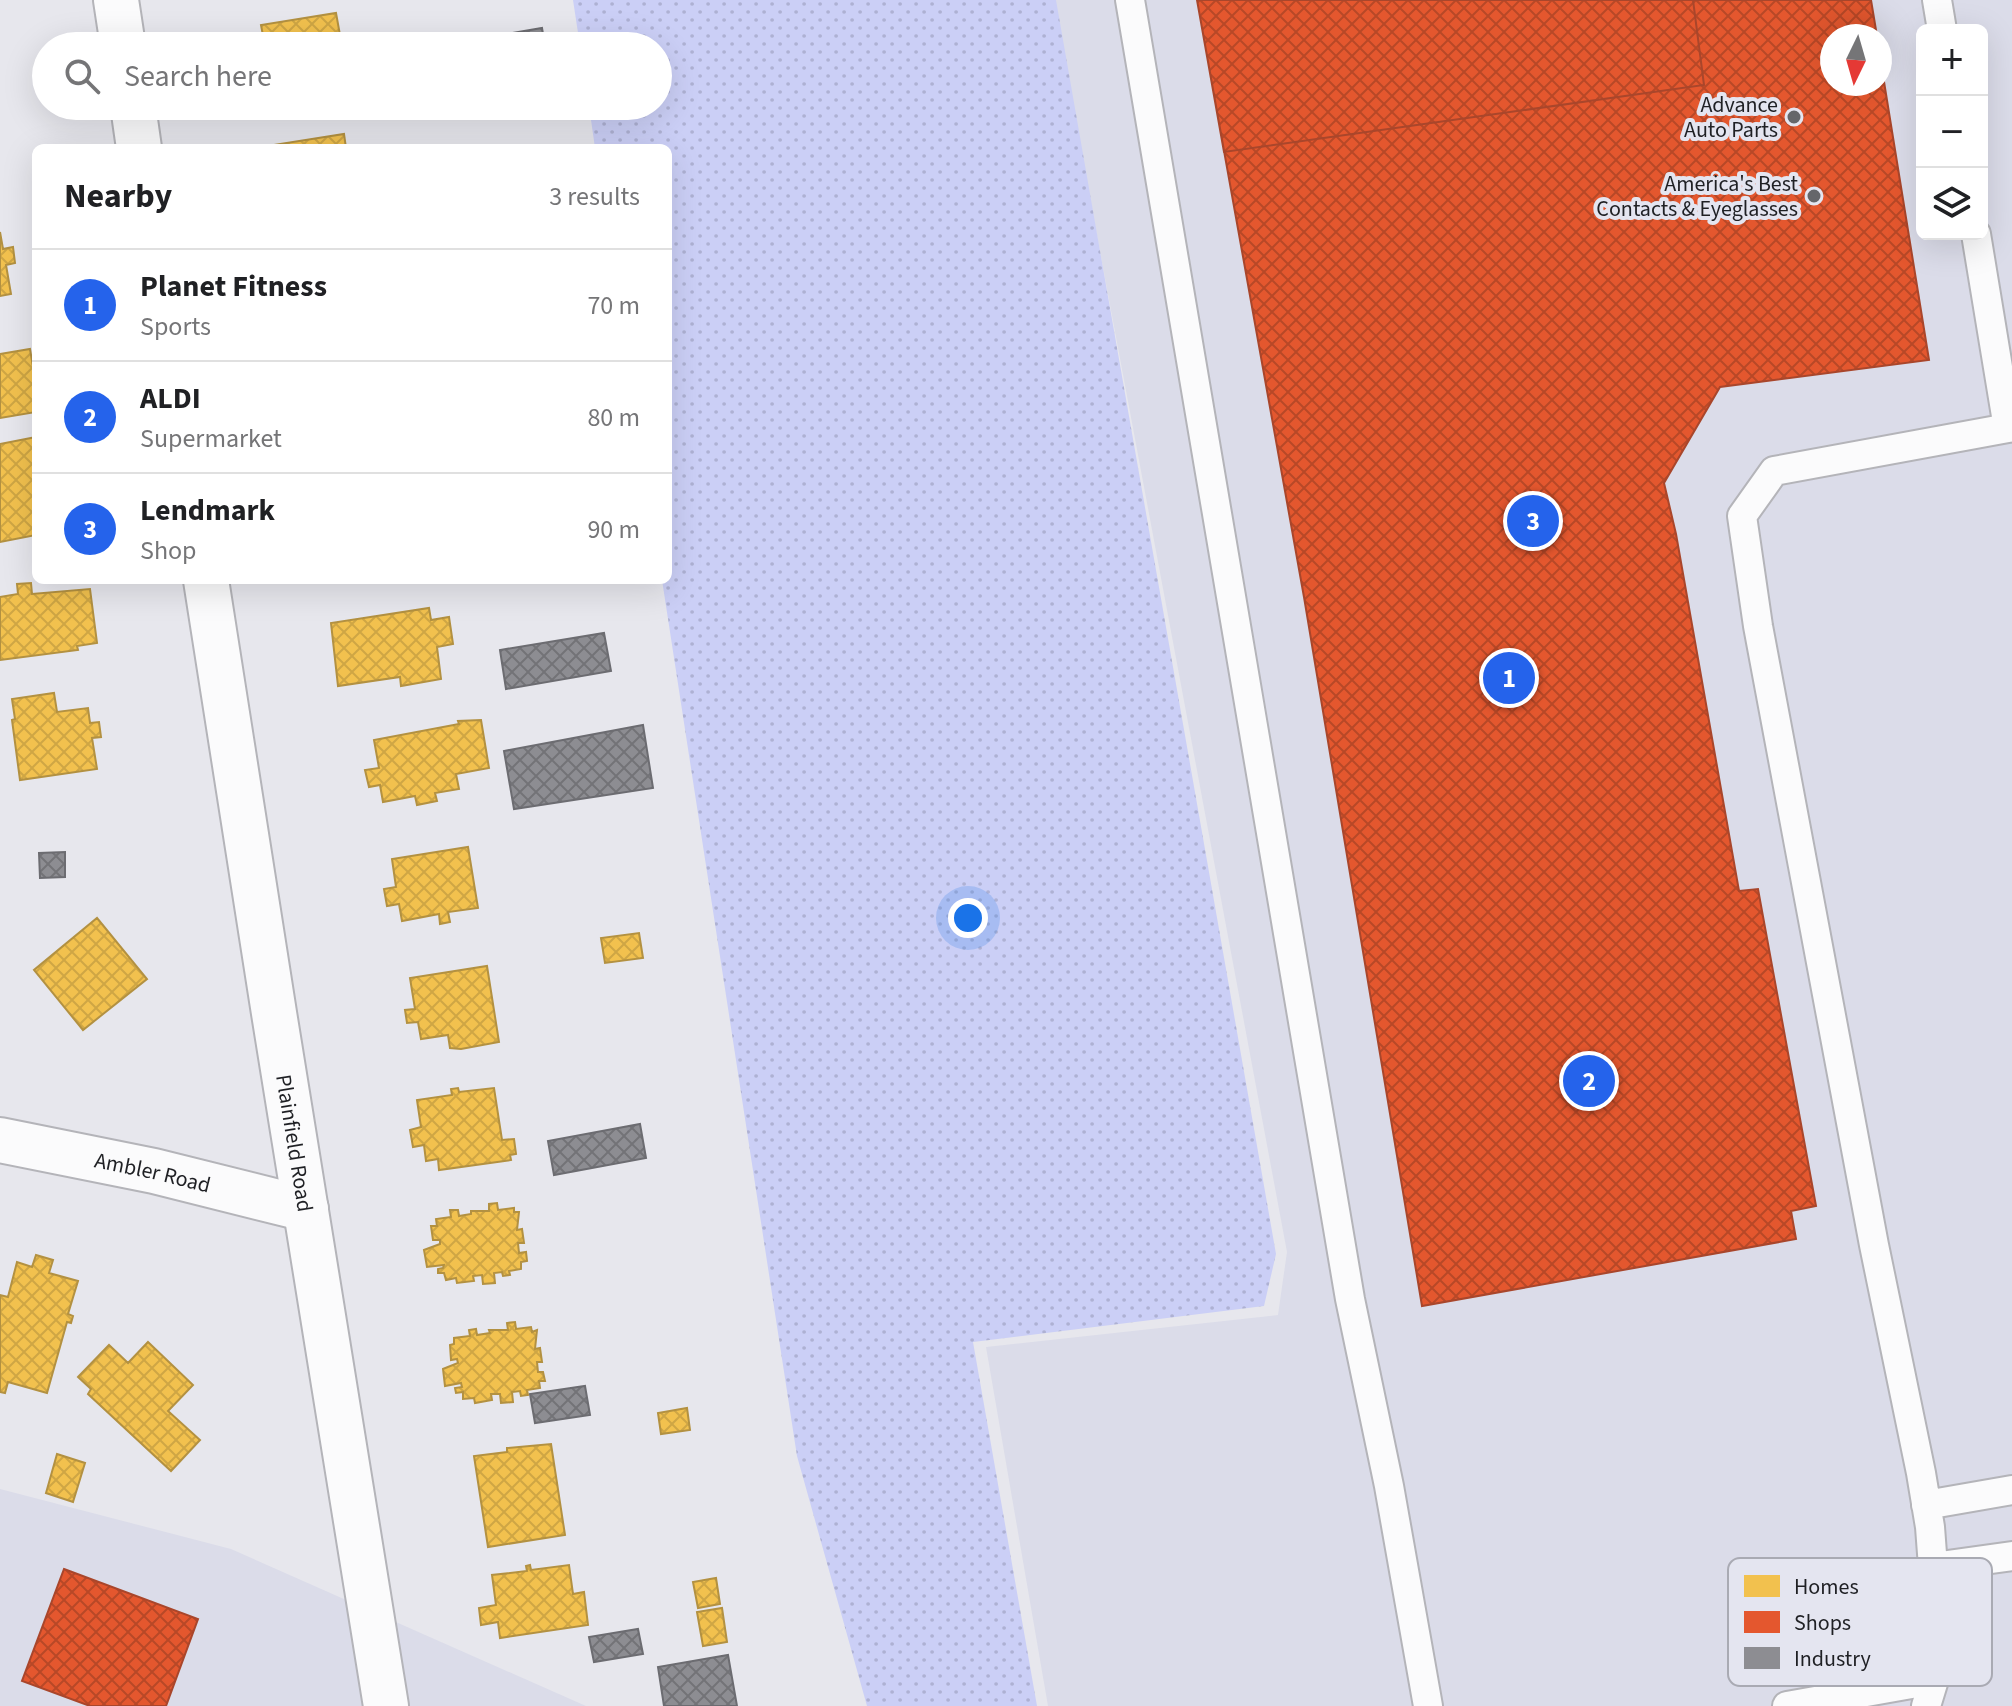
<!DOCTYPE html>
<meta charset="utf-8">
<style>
body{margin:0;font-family:"Source Sans 3",sans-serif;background:#f2f2f2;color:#202124}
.controls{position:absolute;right:24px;top:24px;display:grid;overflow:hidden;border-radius:12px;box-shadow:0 8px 32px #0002}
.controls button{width:72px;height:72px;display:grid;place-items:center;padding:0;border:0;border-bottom:2px solid #e0e0e0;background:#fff;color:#202124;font:40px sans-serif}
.compass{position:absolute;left:1820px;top:24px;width:72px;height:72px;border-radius:50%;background:#fff;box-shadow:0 8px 32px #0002;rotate:185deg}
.you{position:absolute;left:968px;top:918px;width:28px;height:28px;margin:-20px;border:6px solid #fff;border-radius:50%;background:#1a73e8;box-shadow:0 0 0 12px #1a73e833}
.badge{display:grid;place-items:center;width:52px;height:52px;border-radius:50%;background:#2563eb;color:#fff;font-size:26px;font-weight:700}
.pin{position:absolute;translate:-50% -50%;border:4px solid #fff;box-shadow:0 2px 8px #0006}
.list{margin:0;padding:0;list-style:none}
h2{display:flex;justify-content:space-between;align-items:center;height:104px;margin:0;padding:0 32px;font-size:34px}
h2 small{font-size:26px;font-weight:400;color:#757577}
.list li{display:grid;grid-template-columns:52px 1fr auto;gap:24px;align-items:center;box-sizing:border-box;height:112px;padding:0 32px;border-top:2px solid #e0e0e0}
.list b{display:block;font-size:30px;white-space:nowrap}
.list p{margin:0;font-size:26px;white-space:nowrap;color:#757577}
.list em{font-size:26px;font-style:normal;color:#757577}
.icon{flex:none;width:44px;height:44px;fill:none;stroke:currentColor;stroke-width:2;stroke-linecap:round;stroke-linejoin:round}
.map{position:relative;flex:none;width:2012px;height:1706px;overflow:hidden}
.search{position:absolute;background:#fff;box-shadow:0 8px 32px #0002;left:32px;top:32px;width:640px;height:88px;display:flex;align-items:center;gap:20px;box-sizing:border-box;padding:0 28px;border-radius:44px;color:#757577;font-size:30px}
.panel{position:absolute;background:#fff;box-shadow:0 8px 32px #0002;left:32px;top:144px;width:640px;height:440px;border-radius:12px}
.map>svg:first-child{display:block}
.built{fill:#dbdce9;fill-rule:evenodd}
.grass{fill:url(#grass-dots)}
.homes{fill:url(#homes-cross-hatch);stroke:#b39141;stroke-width:2}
.shops{fill:url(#shops-cross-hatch);stroke:#a9462b;stroke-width:2}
.industry{fill:url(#industry-cross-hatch);stroke:#6c6c71;stroke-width:2}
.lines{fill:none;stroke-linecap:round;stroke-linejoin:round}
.service-casing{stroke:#b4b4b9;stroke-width:32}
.minor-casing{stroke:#b4b4b9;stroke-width:48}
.service{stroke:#fbfbfc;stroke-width:28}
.minor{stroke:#fbfbfc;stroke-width:44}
.poi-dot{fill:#65666a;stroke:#e4e5f0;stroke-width:3}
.labels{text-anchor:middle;stroke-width:8;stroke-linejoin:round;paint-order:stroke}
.poi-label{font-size:22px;fill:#1f2024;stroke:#e4e5f0;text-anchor:end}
.street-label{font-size:22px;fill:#1f2024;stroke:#e4e5f0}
.key{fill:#e4e5f0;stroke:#a9aab3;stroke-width:2}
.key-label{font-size:22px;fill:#1f2024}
</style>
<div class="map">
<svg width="2012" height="1706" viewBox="0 0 2012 1706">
<defs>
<pattern id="grass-dots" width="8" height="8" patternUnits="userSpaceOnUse" patternTransform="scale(2)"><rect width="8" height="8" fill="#cbcff6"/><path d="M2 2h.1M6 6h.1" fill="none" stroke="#aeb1d3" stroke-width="1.8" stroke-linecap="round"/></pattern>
<pattern id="homes-cross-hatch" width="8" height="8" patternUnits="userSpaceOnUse" patternTransform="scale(2)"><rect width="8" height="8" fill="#f2c14e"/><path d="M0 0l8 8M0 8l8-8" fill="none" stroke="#cfa644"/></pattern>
<pattern id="shops-cross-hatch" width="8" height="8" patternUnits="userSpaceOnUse" patternTransform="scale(2)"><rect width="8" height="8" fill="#e4572e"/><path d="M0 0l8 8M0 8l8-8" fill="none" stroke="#b84827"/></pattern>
<pattern id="industry-cross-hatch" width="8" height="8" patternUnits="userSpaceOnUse" patternTransform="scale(2)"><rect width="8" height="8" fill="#8d8d92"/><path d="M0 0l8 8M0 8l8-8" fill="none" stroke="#737377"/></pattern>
</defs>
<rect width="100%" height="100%" fill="#e7e7ed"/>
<path class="built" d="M1053,0H2012V1706H1048L986,1347L1278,1315L1287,1252ZM1922,30H1982V234H1922ZM1832,36H1880V84H1832Z
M0,1489L231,1549L586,1706H0Z"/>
<path class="grass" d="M573,0H1056L1276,1254L1264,1306L973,1342L1037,1706H867L797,1456L662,580H668V148H595L589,106H658V46H580Z"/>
<path class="homes" d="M336,13L342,46H265L261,25Z
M344,134L346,148H267V146Z
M0,232L3,249L13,247L15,263L6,265L11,294L0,296Z
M30,349L33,367L36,366V412L0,418V354Z
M36,437V535L0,542V444Z
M31,583L32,594L90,589L97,643L77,646L78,650L0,660V597L18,594L17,584Z
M429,608L431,620L449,617L453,644L437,647L441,679L401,686L400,677L338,686L331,623Z
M54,693L57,712L88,708L90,723L99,722L101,737L92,738L97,769L20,780L12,720L15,719L12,699Z
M481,720L489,768L456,774L459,789L435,793L437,801L417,805L415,796L383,802L380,785L369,787L365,770L379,768L374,740L459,724L458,721Z
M468,847L478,908L448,912L450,922L440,924L439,914L402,921L399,904L387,906L384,889L396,887L392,859Z
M97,918L147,979L83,1030L34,970Z
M639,933L643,958L605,963L601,938Z
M487,966L499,1042L461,1049L450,1048L448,1035L421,1039L418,1022L407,1023L405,1010L415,1009L410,978Z
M458,1088L459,1092L494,1088L502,1140L514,1139L516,1154L510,1155L511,1160L439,1170L438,1159L426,1161L424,1145L413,1147L410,1130L421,1127L417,1100L452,1095L451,1089Z
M497,1203L498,1210L514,1208V1212H519L517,1230L522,1229L524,1243H518L519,1253L526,1252L527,1261L521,1262V1269L509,1271L510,1275L503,1276L502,1272L494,1273L495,1283L483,1284L482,1275L473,1276L474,1281L457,1283L456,1278L446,1280L444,1273H438V1269L443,1268L444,1265L427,1267L424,1250L440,1244V1240H433L431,1226H437L436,1219L451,1217L450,1210H458L459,1216L471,1214V1211H489V1204Z
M36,1255L53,1260L49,1273L78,1281L68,1314L73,1316L71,1323L67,1322L47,1393L8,1382L5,1393L0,1392V1295L8,1297L17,1262L32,1267Z
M515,1322L516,1329L531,1327L532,1332L537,1330L535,1349L540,1348L542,1362H537L538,1372H543L545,1381H539L540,1388L527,1390L528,1395L521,1396L520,1391L512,1392L513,1402L501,1403L500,1394H491L492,1400L475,1403L474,1398L463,1399V1392L456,1393L455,1388L462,1387L461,1383L445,1386L443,1369L458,1363L457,1359L451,1360L450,1345L454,1344V1338L470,1336L469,1330L476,1329L477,1335L490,1333L489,1330H508L507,1323Z
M148,1342L193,1385L168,1411L200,1440L171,1471L88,1394L91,1389L78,1377L109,1345L128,1363Z
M687,1408L690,1430L661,1434L658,1413Z
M551,1444L565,1535L488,1547L474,1456L507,1452V1448Z
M57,1454L85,1463L73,1502L46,1493Z
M530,1565L531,1570L569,1565L573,1594L584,1592L588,1625L500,1638L498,1622L481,1625L479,1608L496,1605L492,1575L527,1571L526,1566Z
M716,1578L720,1604L698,1608L693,1582Z
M722,1608L727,1642L703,1646L697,1612Z"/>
<path class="shops" d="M1197,0H1871L1877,36H1832V84H1880V57L1929,360L1720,387L1664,483L1676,534L1739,891L1758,889L1816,1206L1791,1211L1796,1239L1422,1306L1304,597Z
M1197,0H1693L1704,85L1224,152Z
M64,1569L198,1619L166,1706H90L22,1681Z"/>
<path class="industry" d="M542,28L545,46H496L495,36Z
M604,633L611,671L506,689L500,650Z
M643,725L653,788L514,809L504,751Z
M65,852V877L40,878L39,853Z
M640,1124L646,1158L554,1175L548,1141Z
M585,1386L590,1415L535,1423L530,1394Z
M638,1629L643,1654L594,1662L589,1637Z
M728,1655L737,1706H664L658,1667Z"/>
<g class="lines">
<g class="service-casing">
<path id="service" d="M1130,0L1350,1299L1389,1486L1428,1706
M1937,0L1942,30
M1926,1505L2012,1490
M1933,1567L2012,1556
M1787,1706L1934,1680
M1926,1706L1934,1680L1933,1567L1930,1527L1921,1473L1874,1245L1758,626L1742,516L1774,471L2008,428L1976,234"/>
</g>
<g class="minor-casing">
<g id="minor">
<path d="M116,0L123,46"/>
<path d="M133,106L139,148"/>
<path id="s1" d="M206,580L274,1013L386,1706"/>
<path id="s2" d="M0,1140L154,1171L306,1209"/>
</g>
</g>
<use href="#service" class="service"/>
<use href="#minor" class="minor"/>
</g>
<g class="poi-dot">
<circle cx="1794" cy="117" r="8"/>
<circle cx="1814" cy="196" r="8"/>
</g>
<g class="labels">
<g class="poi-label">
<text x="1778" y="112">Advance<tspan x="1778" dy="25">Auto Parts</tspan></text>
<text x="1798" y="191">America's Best<tspan x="1798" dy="25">Contacts &amp; Eyeglasses</tspan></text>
</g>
<g class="street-label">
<text dy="8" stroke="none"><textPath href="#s1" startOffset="570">Plainfield Road</textPath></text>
<text dy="8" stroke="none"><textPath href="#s2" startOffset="156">Ambler Road</textPath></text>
</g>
</g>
<rect x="1728" y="1558" width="264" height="128" rx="12" class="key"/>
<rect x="1744" y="1575" width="36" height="22" fill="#f2c14e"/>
<rect x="1744" y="1611" width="36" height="22" fill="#e4572e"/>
<rect x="1744" y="1647" width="36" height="22" fill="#8d8d92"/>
<g class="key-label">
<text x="1794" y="1594">Homes</text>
<text x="1794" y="1630">Shops</text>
<text x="1794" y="1666">Industry</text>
</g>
</svg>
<div class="controls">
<button>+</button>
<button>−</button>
<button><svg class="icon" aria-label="layers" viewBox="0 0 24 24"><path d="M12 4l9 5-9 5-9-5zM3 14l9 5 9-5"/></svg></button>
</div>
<svg class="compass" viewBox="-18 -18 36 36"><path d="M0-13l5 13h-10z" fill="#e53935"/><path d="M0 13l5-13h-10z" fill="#757577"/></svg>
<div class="you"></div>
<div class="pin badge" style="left:1509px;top:678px">1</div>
<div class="pin badge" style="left:1589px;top:1081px">2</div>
<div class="pin badge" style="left:1533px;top:521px">3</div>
<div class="search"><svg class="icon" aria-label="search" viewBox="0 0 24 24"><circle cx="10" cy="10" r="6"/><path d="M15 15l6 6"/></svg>Search here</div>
<section class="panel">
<h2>Nearby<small>3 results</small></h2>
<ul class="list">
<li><span class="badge">1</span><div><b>Planet Fitness</b><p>Sports</p></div><em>70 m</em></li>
<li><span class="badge">2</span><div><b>ALDI</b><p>Supermarket</p></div><em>80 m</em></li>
<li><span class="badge">3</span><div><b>Lendmark</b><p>Shop</p></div><em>90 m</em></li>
</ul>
</section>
</div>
